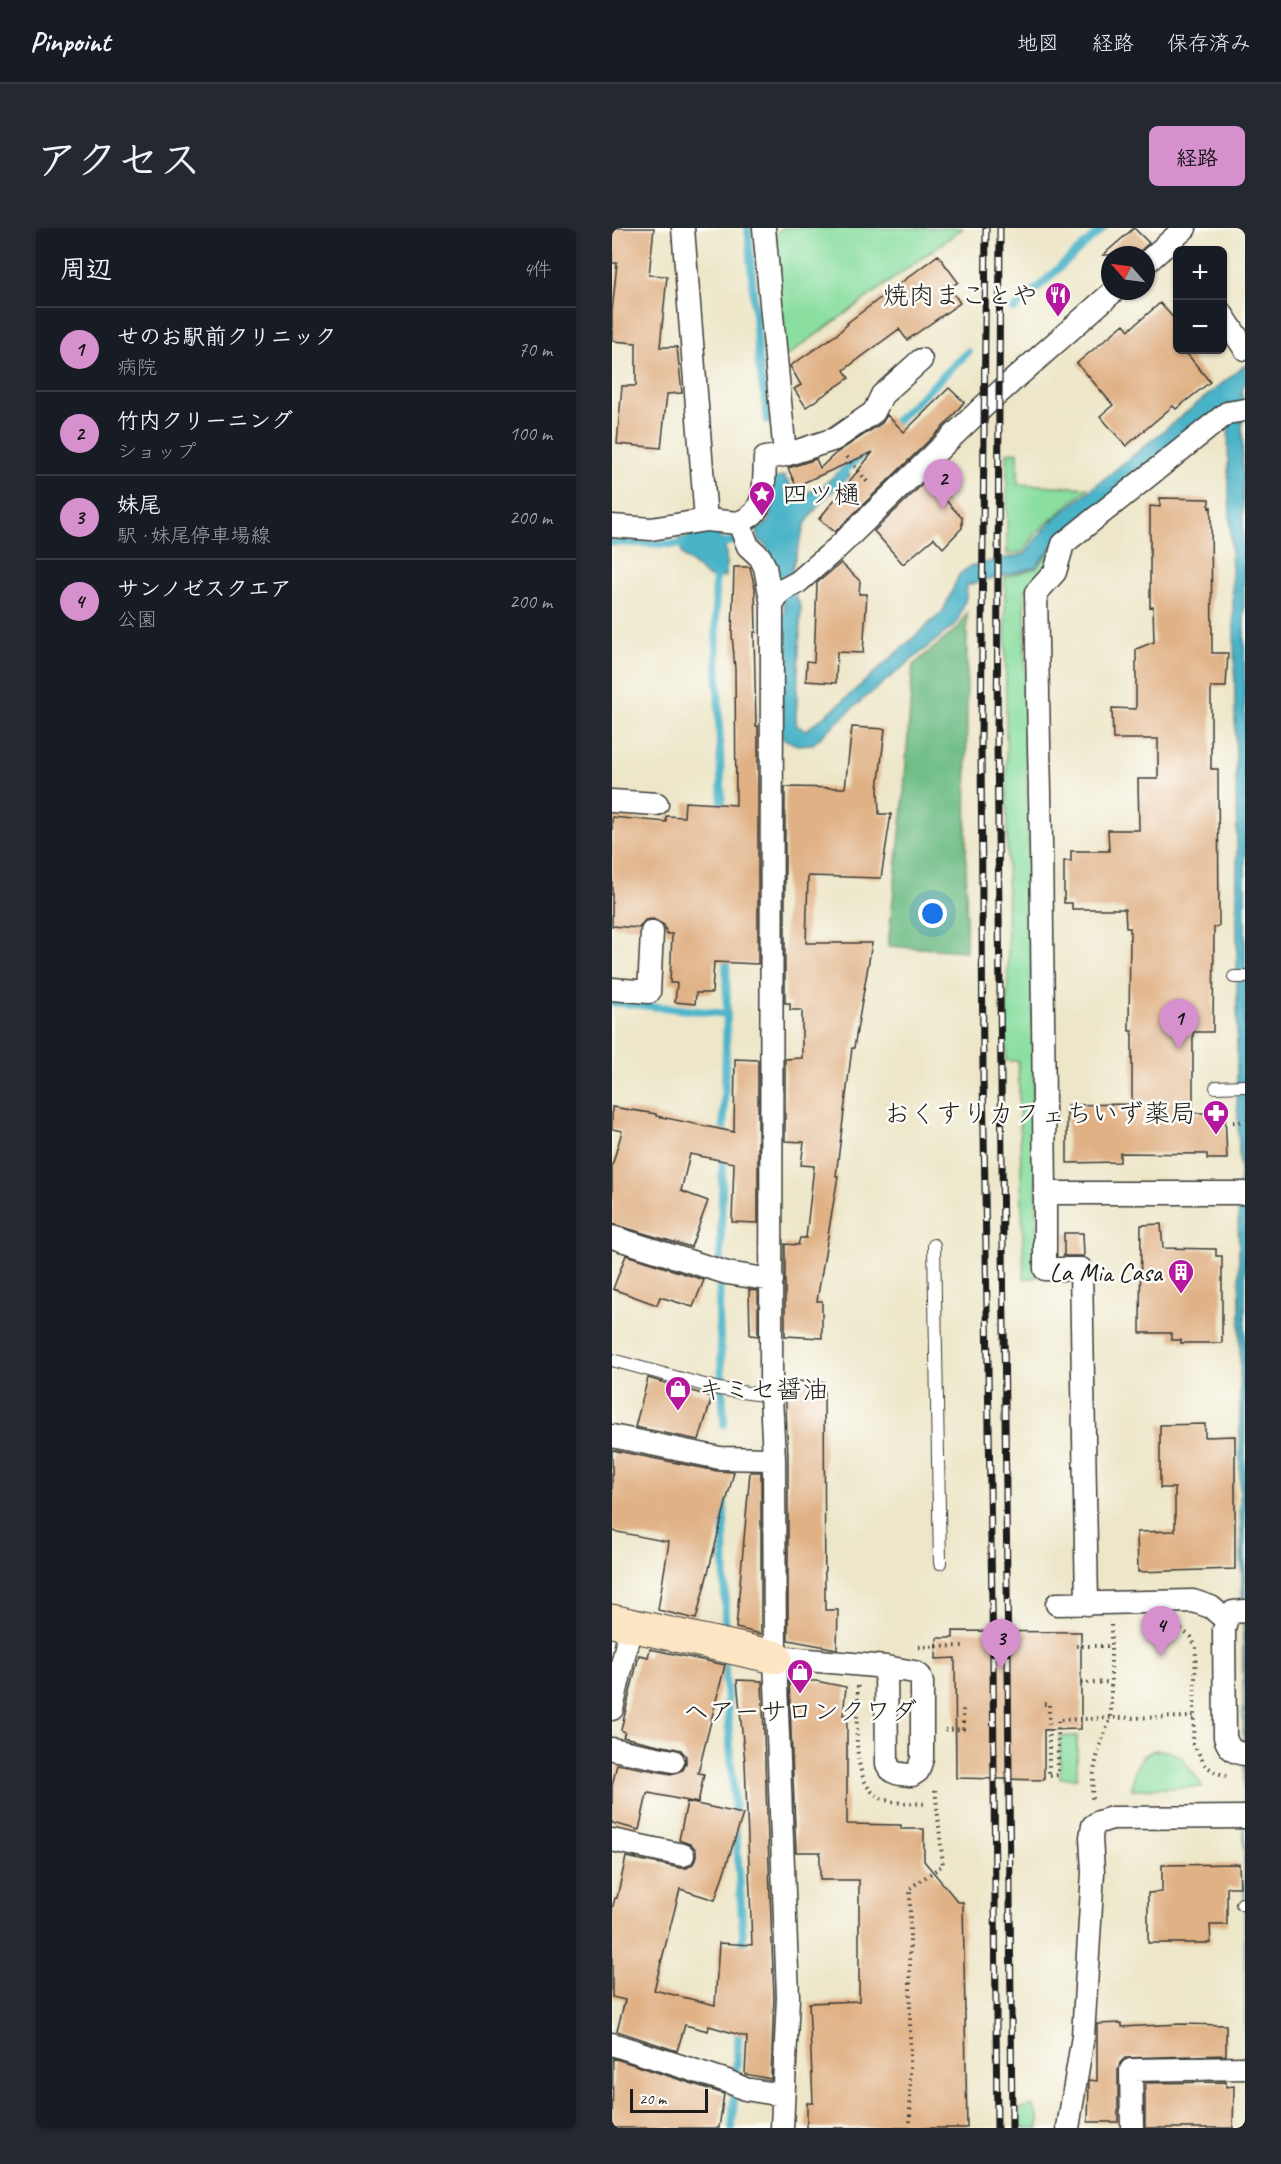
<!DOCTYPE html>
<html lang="ja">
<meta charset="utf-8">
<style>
body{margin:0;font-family:Caveat,"Klee One",sans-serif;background:#242831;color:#f1f3f6}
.controls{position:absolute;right:18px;top:18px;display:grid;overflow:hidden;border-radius:9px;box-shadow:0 2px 4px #0004}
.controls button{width:54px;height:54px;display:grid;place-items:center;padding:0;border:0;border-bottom:2px solid #363941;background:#171b24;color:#f1f3f6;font:30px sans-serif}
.compass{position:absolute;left:489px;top:18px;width:54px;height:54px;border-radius:50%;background:#171b24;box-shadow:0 2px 4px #0004;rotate:298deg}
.scale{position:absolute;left:18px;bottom:15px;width:78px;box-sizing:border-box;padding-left:6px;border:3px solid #1c1c1c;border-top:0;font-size:16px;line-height:21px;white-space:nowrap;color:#1c1c1c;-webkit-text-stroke:4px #fdfcf7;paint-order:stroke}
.you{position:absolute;left:321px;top:686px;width:21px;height:21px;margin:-15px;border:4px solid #fff;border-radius:50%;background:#1a73e8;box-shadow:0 0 0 9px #1a73e833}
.badge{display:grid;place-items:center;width:39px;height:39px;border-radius:50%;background:#d690ce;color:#111;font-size:20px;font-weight:700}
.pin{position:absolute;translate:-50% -50px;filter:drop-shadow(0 2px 3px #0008)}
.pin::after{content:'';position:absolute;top:32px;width:21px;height:18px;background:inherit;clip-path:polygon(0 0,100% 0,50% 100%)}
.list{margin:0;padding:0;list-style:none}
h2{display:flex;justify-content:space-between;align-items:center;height:78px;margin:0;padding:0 24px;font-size:26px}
h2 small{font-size:20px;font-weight:400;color:#9ea1a6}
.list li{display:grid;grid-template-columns:39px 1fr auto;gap:18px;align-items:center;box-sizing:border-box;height:84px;padding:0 24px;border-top:2px solid #363941}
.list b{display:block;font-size:22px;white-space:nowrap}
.list p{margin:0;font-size:20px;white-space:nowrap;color:#9ea1a6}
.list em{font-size:20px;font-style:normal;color:#9ea1a6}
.map{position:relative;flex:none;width:633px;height:1900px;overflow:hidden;border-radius:9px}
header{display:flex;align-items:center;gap:36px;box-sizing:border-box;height:84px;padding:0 30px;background:#171b24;border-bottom:2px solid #363941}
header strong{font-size:28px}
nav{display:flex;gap:33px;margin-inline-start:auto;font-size:21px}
.intro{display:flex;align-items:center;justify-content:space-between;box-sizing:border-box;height:144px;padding:0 36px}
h1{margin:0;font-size:42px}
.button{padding:15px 27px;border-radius:9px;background:#d690ce;color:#111;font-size:21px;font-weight:700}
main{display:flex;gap:36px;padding:0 36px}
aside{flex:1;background:#171b24;border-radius:9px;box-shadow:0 2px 4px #0004}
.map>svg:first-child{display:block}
.green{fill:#8adea0;stroke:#537d5e;stroke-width:1.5}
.forest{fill:#6fbd86;stroke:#466c51;stroke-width:1.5}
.water{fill:#4ab3c8;stroke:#336872;stroke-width:1.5}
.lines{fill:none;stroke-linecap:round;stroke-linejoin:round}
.stream{stroke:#4ab3c8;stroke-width:8}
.building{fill:#e0b185}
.lane-casing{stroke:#3b3a36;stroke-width:14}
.street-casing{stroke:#3b3a36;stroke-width:25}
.secondary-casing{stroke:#3b3a36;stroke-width:35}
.path{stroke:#3b3a36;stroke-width:4;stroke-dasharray:1.5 4.5;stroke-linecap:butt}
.lane{stroke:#fff;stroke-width:12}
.street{stroke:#fff;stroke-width:22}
.secondary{stroke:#fce6c4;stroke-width:33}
.rail-casing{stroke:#1c1c1c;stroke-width:7}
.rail{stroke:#fdfcf7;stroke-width:4.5;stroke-dasharray:14;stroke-linecap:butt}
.labels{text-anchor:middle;stroke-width:5;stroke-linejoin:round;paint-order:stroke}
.poi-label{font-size:26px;fill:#1c1c1c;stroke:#fdfcf7;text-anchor:end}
</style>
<header>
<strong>Pinpoint</strong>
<nav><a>地図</a><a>経路</a><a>保存済み</a></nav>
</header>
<div class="intro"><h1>アクセス</h1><a class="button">経路</a></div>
<main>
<aside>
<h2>周辺<small>4件</small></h2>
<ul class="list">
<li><span class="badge">1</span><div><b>せのお駅前クリニック</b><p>病院</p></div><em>70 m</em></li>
<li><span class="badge">2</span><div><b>竹内クリーニング</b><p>ショップ</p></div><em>100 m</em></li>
<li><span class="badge">3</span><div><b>妹尾</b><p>駅 · 妹尾停車場線</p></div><em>200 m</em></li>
<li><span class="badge">4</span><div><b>サンノゼスクエア</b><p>公園</p></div><em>200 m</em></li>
</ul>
</aside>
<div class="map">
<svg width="633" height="1900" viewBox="0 0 633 1900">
<rect width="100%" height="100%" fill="#fdfcf7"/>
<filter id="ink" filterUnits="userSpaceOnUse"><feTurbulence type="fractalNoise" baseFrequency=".0167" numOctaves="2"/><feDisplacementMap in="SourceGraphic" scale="12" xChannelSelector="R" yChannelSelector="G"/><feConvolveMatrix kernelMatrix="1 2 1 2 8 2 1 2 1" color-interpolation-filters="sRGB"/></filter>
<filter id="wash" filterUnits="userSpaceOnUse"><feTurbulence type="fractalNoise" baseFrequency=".008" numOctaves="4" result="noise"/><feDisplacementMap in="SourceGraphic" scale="24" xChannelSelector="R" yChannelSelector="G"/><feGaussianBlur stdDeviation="1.35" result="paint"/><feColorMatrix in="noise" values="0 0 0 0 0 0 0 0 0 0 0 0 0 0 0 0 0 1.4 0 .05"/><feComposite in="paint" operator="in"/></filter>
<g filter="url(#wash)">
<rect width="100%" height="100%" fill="#ede6c8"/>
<path class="green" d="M170,0H351L172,130L163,6Z
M406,224V256L476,260L425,304L411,324L395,326V225Z
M445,315L439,333L413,364C413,592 423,820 426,1049L412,1051L406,833H394L396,743L393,349L424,340Z
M448,1508H465V1550H448Z
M543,1522L557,1523L571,1530C576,1542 586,1547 590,1559L520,1561C521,1544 526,1527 543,1522Z
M421,1877L427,1889V1900H408L407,1881Z"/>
<path class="forest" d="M355,385L354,723L276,718L291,577L301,437L347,399Z"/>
<path class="water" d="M633,137V155L630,162L633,506V1814L631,1388L628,1273V1082L626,979L628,945L625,869V619L622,402L616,237L617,175L449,308L423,339L355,357L354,370L345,395L243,478L201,516L185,517L170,510L168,399L173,383L166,349L162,331L153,316L148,313L144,302L156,295L160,277L161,251L172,248L186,268L210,259L231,239L238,248L209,274L193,296L179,344L184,369L189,379L184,491L185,498L194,502L223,480L331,383L347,347L358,338L413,326L426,308L441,292Z
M93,303H103C117,315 114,332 114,349H96L70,327L67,311Z"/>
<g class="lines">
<path class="stream" d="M136,0L147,136L156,192
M402,81L491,0
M277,200L356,124
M227,248L251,225
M0,314L76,317
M103,317L130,311
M105,339L103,359L110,585
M0,774L115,786
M111,912L115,786L114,726
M111,924L107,1086L112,1196
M112,1273L113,1395
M112,1430L131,1704L130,1725
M120,1900L127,1797"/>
</g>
<g id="blocks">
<path class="building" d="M0,0H42L37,47L55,48L48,119H65L70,165L55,166L49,220L5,216L10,158H24V115L0,113V84L5,35H0Z
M522,0L537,15L524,27H491Z
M326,27L346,54L338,60L348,75L295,112L287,101L232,142L237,150L194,179L182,161L189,157L178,138L224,107L236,96L235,95Z
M548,75L566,95V122H572L598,154L564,181L561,178L514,218L488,188L501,177L465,135L512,96L517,102Z
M337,160L352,174L335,195L223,304L207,291L261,224L184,258L176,240L204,231L208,240L224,225L270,195L275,187L292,204Z
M315,252L350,290V300L331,320L322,310L291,336L262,303Z
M548,270L597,271V280L599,279L600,425H616L614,459H599V541H606L607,698L602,699L601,804H581V885H613L615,931H595V926L508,925V934L455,935V877L520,876V803H517L518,700H514L513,681H460V675H452V633H459V623H497L496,602H527L526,551H546V511H501L500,480L524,481V421L542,414L541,378L538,379V278L548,279Z
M229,335L248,353L247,366H255L251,425L225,424L224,455L194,453L195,433L202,434L205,355Z
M122,339H138L143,360L144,404H142L144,498H146V736L102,734L100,765H84L83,776L63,774L65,755H58L60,706H55L52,697L41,691L33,692L27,700L0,698V589L54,594V588L72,589L73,574L124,577L123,441L120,407Z
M240,499L273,501L266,561L267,586H279L269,650L196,648L194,715H260L242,820H240L224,948H226L205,1073H210V1110L173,1108V1016L186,1017L188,1010H194L202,938L189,937L192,914L173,913V831L190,830V782H178V775H173V559L233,560Z
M123,831L146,832V995L120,994L122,935L78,926L69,963L96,973L79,1019L0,996V938L10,903L0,901V879L44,886V888L122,904Z
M549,996L551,1020L604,1021V1028H610V1115H569V1112H559V1105H528L529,997Z
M452,1005H471L472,1028H452Z
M14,1027L92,1052L81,1079L48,1069L45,1077L1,1061Z
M137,1062L146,1063V1108L138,1107Z
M36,1150L100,1169L87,1212L23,1199Z
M173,1153L212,1154L213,1382H226L225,1421L176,1412V1231Z
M593,1196V1209L623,1208V1341L526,1344L525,1304L563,1303V1260H548V1197Z
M0,1222L105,1243L122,1244L84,1391L46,1382L57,1314L0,1303Z
M138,1244H149V1406L124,1400Z
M341,1403L469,1404V1501L432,1502V1552L344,1550L343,1430L324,1431L325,1410H341Z
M38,1421L113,1437L86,1545L92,1546L86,1575L37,1565L35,1566L27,1602L0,1595V1558L5,1536L59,1546L71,1542L74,1535V1528L69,1522L11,1509L13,1504L9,1502L27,1427L36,1429Z
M125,1452L150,1453L162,1769L159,1851L133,1846L135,1809L97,1798L96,1803L73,1797L65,1823L5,1803L13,1772L0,1769V1681L3,1670H5L14,1629L68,1640H75L81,1636L84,1630V1622L80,1617L67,1612L75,1574L131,1586L103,1672L68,1661L42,1762L103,1777L107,1715L140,1717L133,1534Z
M177,1453H204L234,1459L231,1487H235V1596L289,1597V1601H312V1633L346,1674H351L355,1900H195V1875H201L197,1775L247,1773V1652H208V1624H184Z
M627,1636L628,1659H615V1697H598L599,1715H536V1665L550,1664V1637Z
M510,1795V1799L568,1796L614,1797V1827L513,1830L508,1835L506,1842V1894H476L477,1852L485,1853V1796Z
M1,1830L112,1866L107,1900H0Z
M614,1854V1859L622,1858L621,1900H533V1855Z"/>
</g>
</g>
<g filter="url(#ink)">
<use href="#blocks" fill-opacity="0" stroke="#3b3a36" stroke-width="1.5"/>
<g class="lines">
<g class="lane-casing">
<path id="lane" d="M622,749H633
M604,859L633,858
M322,1017L328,1335
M0,1132L107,1161L159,1168
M630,1676H633"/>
</g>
<g class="street-casing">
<path id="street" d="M71,0L94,292
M534,35L573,0
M610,86L633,121
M633,182L615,185L451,316L443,344L424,365L429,616L433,965H633
M173,227L223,211L262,184L270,167L309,132
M127,295C132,292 139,289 143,284C154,271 152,246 153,230L173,227L152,0
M0,298L39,301L94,292L127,295L136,318L148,329L153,339L160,377L169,363L186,354L225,320L372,178L502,63
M160,377L159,1168L162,1231L163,1429L176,1769L170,1900
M0,573L45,576
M0,761L37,764L40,704
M433,965V1041H469L475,1376
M0,1009L115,1045L160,1052
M0,1208L108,1230L162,1231
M445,1376L581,1373L599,1379L614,1392
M633,1383L621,1384L614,1392L612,1402L613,1509C616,1520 621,1525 633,1526
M163,1429L274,1439L302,1444L308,1448L310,1455V1531L306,1543L300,1547C289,1546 280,1547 275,1536L274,1439
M0,1481L19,1397
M0,1521L61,1533
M0,1612L71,1627
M0,1816L115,1853L133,1861L171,1867
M456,1900L471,1808L481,1644L479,1609L481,1598L487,1594L500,1590L633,1589
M520,1900L519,1842L633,1840"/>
</g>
<g class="secondary-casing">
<path id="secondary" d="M0,1393L163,1429"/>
</g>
<path class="path" d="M235,229L257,256
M621,894H633
M499,1397V1490L582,1489
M564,1398L579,1409L584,1419L581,1516L594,1538L603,1544L614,1548
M464,1418H499
M307,1419L351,1418
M469,1455L499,1454
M246,1458C246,1489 236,1558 271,1571C284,1576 300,1575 314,1576
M432,1476H437V1548L446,1547V1492L499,1490C487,1516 480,1541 480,1571
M333,1502L351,1501V1481
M298,1900V1660L331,1637L323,1560"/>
<use href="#lane" class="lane"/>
<use href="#street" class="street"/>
<use href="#secondary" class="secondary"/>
<g class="rail-casing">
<path id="rail" d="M374,0L369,513L371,847L381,1434L385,1900
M388,0L385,514L396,1436L400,1900"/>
</g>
<use href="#rail" class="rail"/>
</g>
</g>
<defs>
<g id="restaurant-pin" transform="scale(1.35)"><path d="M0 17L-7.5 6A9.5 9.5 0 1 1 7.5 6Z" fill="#b5179e" stroke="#fdfcf7"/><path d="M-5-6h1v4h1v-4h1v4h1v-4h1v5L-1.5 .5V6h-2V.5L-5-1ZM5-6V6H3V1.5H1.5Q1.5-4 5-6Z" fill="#fff"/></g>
<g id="sight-pin" transform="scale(1.35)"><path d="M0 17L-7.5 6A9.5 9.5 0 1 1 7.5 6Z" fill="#b5179e" stroke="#fdfcf7"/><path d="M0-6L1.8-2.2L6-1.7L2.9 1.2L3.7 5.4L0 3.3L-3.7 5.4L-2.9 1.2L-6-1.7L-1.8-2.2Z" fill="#fff"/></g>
<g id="pharmacy-pin" transform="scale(1.35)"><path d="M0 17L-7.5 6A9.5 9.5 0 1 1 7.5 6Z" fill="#b5179e" stroke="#fdfcf7"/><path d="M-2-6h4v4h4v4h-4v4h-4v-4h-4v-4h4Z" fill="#fff"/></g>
<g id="building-pin" transform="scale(1.35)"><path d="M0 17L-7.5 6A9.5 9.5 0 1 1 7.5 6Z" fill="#b5179e" stroke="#fdfcf7"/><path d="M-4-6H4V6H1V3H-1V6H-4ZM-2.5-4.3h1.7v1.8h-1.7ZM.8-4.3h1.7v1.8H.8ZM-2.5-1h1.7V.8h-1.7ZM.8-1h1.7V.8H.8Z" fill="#fff"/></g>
<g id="shop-pin" transform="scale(1.35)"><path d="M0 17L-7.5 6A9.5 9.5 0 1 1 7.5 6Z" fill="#b5179e" stroke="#fdfcf7"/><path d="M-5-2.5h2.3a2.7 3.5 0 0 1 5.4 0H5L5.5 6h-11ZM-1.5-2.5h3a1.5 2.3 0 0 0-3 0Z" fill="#fff"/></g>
</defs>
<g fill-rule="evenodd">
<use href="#restaurant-pin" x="446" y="67"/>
<use href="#sight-pin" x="150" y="266"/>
<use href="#pharmacy-pin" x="604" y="885"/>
<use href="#building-pin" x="569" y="1044"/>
<use href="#shop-pin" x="66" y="1161"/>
<use href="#shop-pin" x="188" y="1444"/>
</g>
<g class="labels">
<g class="poi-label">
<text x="426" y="76">焼肉まことや</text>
<text x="170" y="275" text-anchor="start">四ツ樋</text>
<text x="584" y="894">おくすりカフェちいず薬局</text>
<text x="550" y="1053">La Mia Casa</text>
<text x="86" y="1170" text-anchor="start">キミセ醤油</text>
<text x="188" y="1492" text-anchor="middle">ヘアーサロンクワダ</text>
</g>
</g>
</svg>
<div class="controls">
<button>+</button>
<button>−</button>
</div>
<svg class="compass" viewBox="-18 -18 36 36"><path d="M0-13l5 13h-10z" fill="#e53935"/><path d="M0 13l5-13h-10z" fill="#9ea1a6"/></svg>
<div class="scale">20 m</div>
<div class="you"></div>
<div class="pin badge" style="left:567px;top:821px">1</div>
<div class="pin badge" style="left:331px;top:281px">2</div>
<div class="pin badge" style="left:389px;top:1441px">3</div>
<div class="pin badge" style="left:549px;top:1428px">4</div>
</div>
</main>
